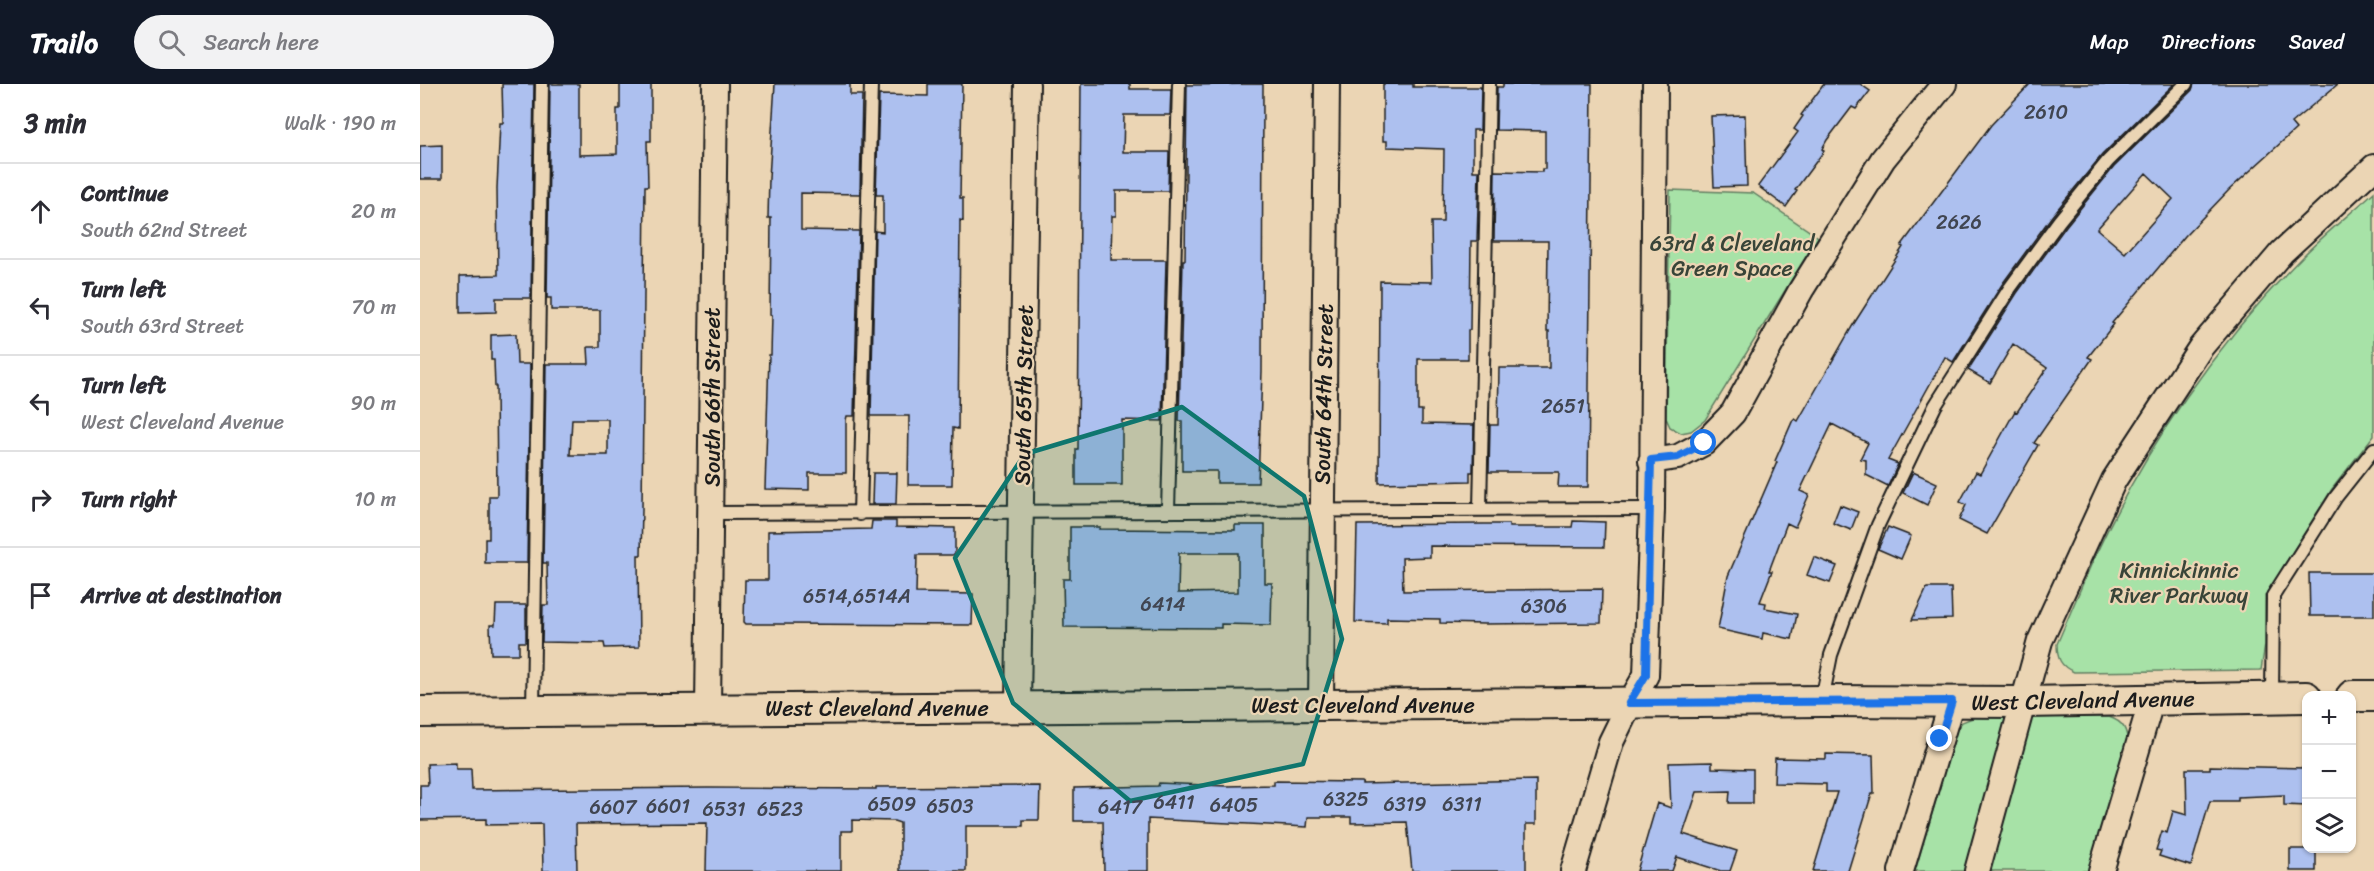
<!DOCTYPE html>
<meta charset="utf-8">
<style>
body{margin:0;font-family:Sriracha,sans-serif;background:#f2f2f3;color:#2b2b33}
.controls{position:absolute;right:18px;bottom:18px;display:grid;overflow:hidden;border-radius:12px;box-shadow:0 2px 4px #0004}
.controls button{width:54px;height:54px;display:grid;place-items:center;padding:0;border:0;border-bottom:2px solid #e1e1e2;background:#fff;color:#2b2b33;font:30px sans-serif}
.stop{position:absolute;width:18px;height:18px;margin:-14px;border:4px solid #1a73e8;border-radius:50%;background:#fff}
.stop.end{background:#1a73e8;border-color:#fff;box-shadow:0 2px 6px #0008}
.list{margin:0;padding:0;list-style:none}
h2{display:flex;justify-content:space-between;align-items:center;height:78px;margin:0;padding:0 24px;font-size:26px}
h2 small{font-size:20px;font-weight:400;color:#7c7c81}
.list li{display:grid;grid-template-columns:39px 1fr auto;gap:18px;align-items:center;box-sizing:border-box;height:96px;padding:0 24px;border-top:2px solid #e1e1e2}
.list b{display:block;font-size:22px;white-space:nowrap}
.list p{margin:0;font-size:20px;white-space:nowrap;color:#7c7c81}
.list em{font-size:20px;font-style:normal;color:#7c7c81}
.icon{flex:none;width:33px;height:33px;fill:none;stroke:currentColor;stroke-width:2;stroke-linecap:round;stroke-linejoin:round}
.map{position:relative;flex:none;width:1954px;height:787px;overflow:hidden}
header{display:flex;align-items:center;gap:36px;box-sizing:border-box;height:84px;padding:0 30px;background:#111827;color:#fff}
header strong{font-size:28px}
nav{display:flex;gap:33px;margin-inline-start:auto;font-size:21px}
.search{width:420px;height:54px;background:#f2f2f3;display:flex;align-items:center;gap:15px;box-sizing:border-box;padding:0 21px;border-radius:33px;color:#7c7c81;font-size:22px}
main{display:flex}
aside{flex:1;background:#fff}
.map>svg:first-child{display:block}
.green{fill:#a7e2a7;stroke:#627f62;stroke-width:1.5}
.building{fill:#adc0ef;stroke:#1c1c1c;stroke-width:1.5;fill-rule:evenodd}
.lines{fill:none;stroke-linecap:round;stroke-linejoin:round}
.service-casing{stroke:#1c1c1c;stroke-width:16}
.minor-casing{stroke:#1c1c1c;stroke-width:28}
.tertiary-casing{stroke:#1c1c1c;stroke-width:34}
.service{stroke:#ebd5b4;stroke-width:12}
.minor{stroke:#ebd5b4;stroke-width:24}
.tertiary{stroke:#ebd5b4;stroke-width:30}
.route{stroke:#1a73e8;stroke-width:8}
.marked{fill:#0f766e;fill-opacity:0.2;stroke:#0f766e;stroke-width:4.5;stroke-linejoin:round}
.labels{text-anchor:middle;stroke-width:4.5;stroke-linejoin:round;paint-order:stroke}
.number-label{font-size:20px;fill:#404551}
.park-label{font-size:22px;fill:#384438;stroke:#ebd5b4}
.street-label{font-size:22px;fill:#1c1c1c;stroke:#ebd5b4}
</style>
<header>
<strong>Trailo</strong>
<div class="search"><svg class="icon" aria-label="search" viewBox="0 0 24 24"><circle cx="10" cy="10" r="6"/><path d="M15 15l6 6"/></svg>Search here</div>
<nav><a>Map</a><a>Directions</a><a>Saved</a></nav>
</header>
<main>
<aside>
<h2>3 min<small>Walk · 190 m</small></h2>
<ul class="list">
<li><svg class="icon" aria-label="ahead" viewBox="0 0 24 24"><path d="M12 20V5M6 11l6-6 6 6"/></svg><div><b>Continue</b><p>South 62nd Street</p></div><em>20 m</em></li>
<li><svg class="icon" aria-label="left" viewBox="0 0 24 24"><path d="M17 20v-9H6M10 6l-5 5 5 5"/></svg><div><b>Turn left</b><p>South 63rd Street</p></div><em>70 m</em></li>
<li><svg class="icon" aria-label="left" viewBox="0 0 24 24"><path d="M17 20v-9H6M10 6l-5 5 5 5"/></svg><div><b>Turn left</b><p>West Cleveland Avenue</p></div><em>90 m</em></li>
<li><svg class="icon" aria-label="right" viewBox="0 0 24 24"><path d="M7 20v-9h11M14 6l5 5-5 5"/></svg><div><b>Turn right</b></div><em>10 m</em></li>
<li><svg class="icon" aria-label="arrive" viewBox="0 0 24 24"><path d="M6 21V4h12l-3 4 3 4H6"/></svg><div><b>Arrive at destination</b></div></li>
</ul>
</aside>
<div class="map">
<svg width="1954" height="787" viewBox="0 0 1954 787">
<rect width="100%" height="100%" fill="#ebd5b4"/>
<filter id="ink" filterUnits="userSpaceOnUse"><feTurbulence type="fractalNoise" baseFrequency=".0167" numOctaves="2"/><feDisplacementMap in="SourceGraphic" scale="12" xChannelSelector="R" yChannelSelector="G"/><feConvolveMatrix kernelMatrix="1 2 1 2 8 2 1 2 1" color-interpolation-filters="sRGB"/></filter>
<g filter="url(#ink)">
<path class="green" d="M1250,106L1333,109L1398,153L1285,336L1271,347L1261,349L1250,343L1246,334Z
M1954,108V351L1912,405L1845,512V561L1841,586L1654,588C1640,582 1637,574 1637,560C1650,530 1662,501 1675,472C1726,362 1798,258 1883,172C1905,150 1930,130 1954,108Z
M1555,633H1689C1704,638 1707,646 1708,661L1670,787H1495L1537,645L1542,638Z"/>
<path class="building" d="M82,0H114L111,214H76V228L40,229V192L78,191L77,104L80,39H83Z
M130,0H159V71L197,70V25H200V0H231V57H227L228,102H225L222,425L221,471H218L219,563L185,564L184,559L122,558L123,521H128L127,479H123L126,280H169L168,263H180V226H131V214H127ZM152,335H188V371H150Z
M355,0H430V11H442L440,110L381,109V146L439,147L434,332H427L426,336V389H389V406L345,405L349,271H351L352,231H350L351,134H348L349,94Z
M508,0H542L540,114H543V137L540,136L538,345L533,344L532,401H488L489,332H451L455,147L463,148V111H456L459,11L508,12Z
M661,0H710V5H751L750,31H704L703,68H749L748,107H696V132H692L691,176H746L742,337L702,336V401H656V365H658Z
M843,0L842,287L838,399H797V387H762V337H759L763,176H765L767,1Z
M963,0H993V3H1061L1060,46H1053V87H1059L1057,157H1051L1050,246H1048V275H998V326H1002V340L1054,341L1053,388H1050V397L959,399L960,197L1012,198L1011,138H1023L1024,65L967,63V57H963Z
M1083,0H1172L1168,403H1138L1139,388H1069L1070,341H1078L1079,284H1129V247H1127L1128,157H1074L1075,87L1122,88V85H1125V47L1076,46L1077,3H1083Z
M1404,0H1440L1450,7L1436,25L1432,23L1407,56L1402,65L1404,67L1375,106L1377,107L1366,123L1338,102L1378,48L1374,45L1383,32L1381,31Z
M1610,0H1754L1682,71L1632,132L1583,199L1533,278L1525,273L1468,376L1478,380L1468,402L1446,391V376L1440,375L1448,359L1412,340L1380,407L1389,411L1375,443L1367,439L1349,487H1352L1340,518L1346,519L1345,524L1377,530L1372,555L1343,549L1342,555L1298,545L1308,492L1357,378L1355,377L1372,338L1375,335L1378,337L1433,241L1483,163L1481,162L1571,41Z
M1774,0H1918L1871,39L1876,45L1809,106L1765,152L1692,239L1694,240L1668,273L1672,275L1614,359L1618,361L1567,450L1539,436L1546,421L1540,418L1556,388L1560,390L1595,327L1597,328L1627,284L1593,260L1570,299L1548,286L1597,209L1646,142L1694,83L1772,6ZM1726,89L1753,115L1705,169L1677,145Z
M1325,31L1327,102L1294,103L1291,32Z
M22,61V95H0V62Z
M96,250L97,280H110L107,479H65V455H69V412H77L76,303H75L74,276H71V251Z
M1493,388L1517,399L1507,421L1483,409Z
M453,389H477L476,420H452Z
M1420,421L1438,428L1431,446L1413,439Z
M452,437H476V443L535,444V471H497L496,509L553,510L552,541L355,540H326L324,538L325,496H348V447L451,445Z
M1153,437L1185,438L1184,463L1010,462V473L982,474L983,507L1182,505L1181,539L1065,540L1020,539V535L967,534V539L935,538L937,441L1064,440H1089V443H1152Z
M815,441H845V499H852L851,541L801,540V544L644,543L643,495H650V443H680L679,445L815,446ZM759,469H818V508L758,509Z
M1468,443L1491,452L1481,475L1458,465Z
M1394,473L1417,482L1410,499L1387,491Z
M1889,489H1954V532H1890Z
M1507,504H1531L1532,535L1492,536Z
M76,521H106V558H99V570H71L70,541H75Z
M1406,670L1453,671L1454,709H1452L1428,787H1393L1417,708H1406V700L1354,699L1355,674L1406,675Z
M1292,678V684L1333,685V719H1309L1310,707L1277,708L1263,750L1317,767L1310,787H1301L1257,773L1252,787H1217L1237,719L1251,724L1249,679Z
M36,679V685H51L52,706L288,704L456,705V703L620,702L619,736H603V742H546V787H480V739L474,737L432,736V747H421V787H286L287,739L156,740L157,787H123L122,740L66,741V735L0,736V701H8L7,680Z
M1790,682L1887,684V722L1864,721V711L1818,713V717H1790L1771,782L1739,772L1741,767L1736,766L1742,747L1747,749L1753,727L1767,731L1766,685H1790Z
M1116,696V740H1106V787H992L987,738L931,739V733H888L887,743L728,735V787H684L683,737H654V704L738,702L739,699L806,702L854,701V697L942,698V700Z
M1870,765H1896V787H1870Z"/>
<g class="lines">
<g class="service-casing">
<path id="service" d="M1060,425L1069,0
M748,427L759,0
M291,429C605,429 918,425 1232,425
M440,430L451,0
M1852,613L1853,512L1916,413L1954,365
M1402,616L1411,571L1458,441L1515,322L1590,204L1639,137L1688,77L1766,0
M113,627L122,0"/>
</g>
<g class="minor-casing">
<path id="minor" d="M1231,377L1258,373L1284,359L1313,329L1381,206L1463,75L1524,0
M901,621L907,0
M598,623L607,0
M288,625L295,0
M1153,787L1191,658L1210,619L1226,591L1232,425L1235,0
M1481,787L1532,617
M1557,787L1620,557L1694,396L1781,263L1862,168L1954,83
M1681,787L1732,615"/>
</g>
<g class="tertiary-casing">
<path id="tertiary" d="M1932,612H1954
M0,628L1402,617L1602,618L1886,613"/>
</g>
<use href="#service" class="service"/>
<use href="#minor" class="minor"/>
<use href="#tertiary" class="tertiary"/>
</g>
</g>
<g class="lines" filter="url(#ink)">
<path class="route" d="M1284,359L1258,373L1231,376L1226,591L1209,619L1532,617L1520,655"/>
</g>
<path class="marked" d="M762,323L884,412L922,555L883,680L710,717L593,619L535,474L605,370Z"/>
<g class="labels">
<g class="number-label">
<text x="1626" y="35">2610</text>
<text x="1539" y="145">2626</text>
<text x="1143" y="329">2651</text>
<text x="437" y="519">6514,6514A</text>
<text x="743" y="527">6414</text>
<text x="1124" y="529">6306</text>
<text x="926" y="722">6325</text>
<text x="754" y="725">6411</text>
<text x="472" y="727">6509</text>
<text x="985" y="727">6319</text>
<text x="1042" y="727">6311</text>
<text x="814" y="728">6405</text>
<text x="248" y="729">6601</text>
<text x="530" y="729">6503</text>
<text x="193" y="730">6607</text>
<text x="700" y="730">6417</text>
<text x="304" y="732">6531</text>
<text x="360" y="732">6523</text>
</g>
<g class="park-label">
<text x="1312" y="167">63rd &amp; Cleveland<tspan x="1312" dy="25">Green Space</tspan></text>
<text x="1759" y="494">Kinnickinnic<tspan x="1759" dy="25">River Parkway</tspan></text>
</g>
<g class="street-label">
<text transform="translate(903 310) rotate(-89)" y="8">South 64th Street</text>
<text transform="translate(603 311) rotate(-89)" y="8">South 65th Street</text>
<text transform="translate(292 313) rotate(-90)" y="8">South 66th Street</text>
<text transform="translate(1663 616) rotate(-1)" y="8">West Cleveland Avenue</text>
<text x="943" y="629">West Cleveland Avenue</text>
<text x="457" y="632">West Cleveland Avenue</text>
</g>
</g>
</svg>
<div class="controls">
<button>+</button>
<button>−</button>
<button><svg class="icon" aria-label="layers" viewBox="0 0 24 24"><path d="M12 4l9 5-9 5-9-5zM3 14l9 5 9-5"/></svg></button>
</div>
<div class="stop" style="left:1284px;top:359px"></div>
<div class="stop end" style="left:1520px;top:655px"></div>
</div>
</main>
